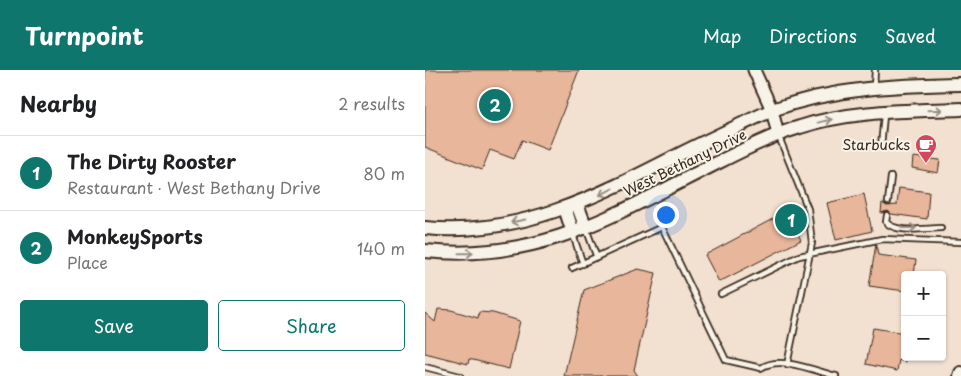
<!DOCTYPE html>
<meta charset="utf-8">
<style>
body{margin:0;font-family:"Playpen Sans",sans-serif;background:#f2f2f2;color:#202124}
.controls{position:absolute;right:15px;bottom:15px;display:grid;overflow:hidden;border-radius:5px;box-shadow:0 1px 4px #0004}
.controls button{width:45px;height:45px;display:grid;place-items:center;padding:0;border:0;border-bottom:1px solid #e0e0e0;background:#fff;color:#202124;font:25px sans-serif}
.you{position:absolute;left:240px;top:144px;width:18px;height:18px;margin:-12px;border:4px solid #fff;border-radius:50%;background:#1a73e8;box-shadow:0 0 0 8px #1a73e833}
.badge{display:grid;place-items:center;width:32px;height:32px;border-radius:50%;background:#0f766e;color:#fff;font-size:16px;font-weight:700}
.pin{position:absolute;translate:-50% -50%;border:2px solid #fff;box-shadow:0 1px 5px #0006}
.list{margin:0;padding:0;list-style:none}
h2{display:flex;justify-content:space-between;align-items:center;height:65px;margin:0;padding:0 20px;font-size:21px}
h2 small{font-size:16px;font-weight:400;color:#757577}
.list li{display:grid;grid-template-columns:32px 1fr auto;gap:15px;align-items:center;box-sizing:border-box;height:75px;padding:0 20px;border-top:1px solid #e0e0e0}
.list b{display:block;font-size:19px;white-space:nowrap}
.list p{margin:0;font-size:16px;white-space:nowrap;color:#757577}
.list em{font-size:16px;font-style:normal;color:#757577}
.actions{display:flex;gap:10px;padding:15px 20px}
.actions a{flex:1;padding:11px 0;border:1px solid #0f766e;border-radius:5px;text-align:center;font-size:18px;color:#0f766e}
.actions .main{background:#0f766e;color:#fff}
.map{position:relative;flex:none;width:536px;height:306px;overflow:hidden}
header{display:flex;align-items:center;gap:30px;box-sizing:border-box;height:70px;padding:0 25px;background:#0f766e;color:#fff}
header strong{font-size:24px}
nav{display:flex;gap:28px;margin-inline-start:auto;font-size:18px}
main{display:flex}
aside{flex:1;background:#fff}
.map>svg:first-child{display:block}
.building{fill:#e8b69a;stroke:#3b2a1e}
.lines{fill:none;stroke-linecap:round;stroke-linejoin:round}
.service-casing{stroke:#3b2a1e;stroke-width:8}
.tertiary-casing{stroke:#3b2a1e;stroke-width:15}
.secondary-casing{stroke:#3b2a1e;stroke-width:16}
.service{stroke:#f7f3e8;stroke-width:4.5}
.tertiary{stroke:#f7f3e8;stroke-width:11}
.secondary{stroke:#f7f3e8;stroke-width:12}
.oneway{stroke:#998e83}
.labels{text-anchor:middle;stroke-width:4;stroke-linejoin:round;paint-order:stroke}
.poi-label{font-size:14px;fill:#3b2a1e;stroke:#f7f3e8;text-anchor:end}
.street-label{font-size:14px;fill:#3b2a1e;stroke:#f7f3e8}
</style>
<header>
<strong>Turnpoint</strong>
<nav><a>Map</a><a>Directions</a><a>Saved</a></nav>
</header>
<main>
<aside>
<h2>Nearby<small>2 results</small></h2>
<ul class="list">
<li><span class="badge">1</span><div><b>The Dirty Rooster</b><p>Restaurant · West Bethany Drive</p></div><em>80 m</em></li>
<li><span class="badge">2</span><div><b>MonkeySports</b><p>Place</p></div><em>140 m</em></li>
</ul>
<div class="actions"><a class="main">Save</a><a>Share</a></div>
</aside>
<div class="map">
<svg width="536" height="306" viewBox="0 0 536 306">
<rect width="100%" height="100%" fill="#f2e1d1"/>
<filter id="ink" filterUnits="userSpaceOnUse"><feTurbulence type="fractalNoise" baseFrequency=".02" numOctaves="2"/><feDisplacementMap in="SourceGraphic" scale="10" xChannelSelector="R" yChannelSelector="G"/><feConvolveMatrix kernelMatrix="1 2 1 2 8 2 1 2 1" color-interpolation-filters="sRGB"/></filter>
<g filter="url(#ink)">
<path class="building" d="M0,0H154L123,80L97,70L89,89L65,80L57,100L0,77Z
M488,87L515,90L513,103L487,98Z
M474,118L504,122L502,149L466,144L463,141L456,143L457,133L462,136L472,135Z
M439,124L447,161L411,170L402,133Z
M359,143L372,144L371,160L376,170L294,212L280,185Z
M451,174L453,185L491,190L489,205H480V221L444,216Z
M213,199L231,203L209,300L213,306H139L159,220Z
M13,239L26,240L53,248L54,242L68,243L95,251L84,299L44,289L43,294L0,283V243L10,252Z
M448,258L480,263V292L474,290L472,301L441,294Z"/>
<g class="lines">
<g class="service-casing">
<path id="service" d="M449,17L450,0
M354,67L383,139L387,173L362,295
M456,76L459,45
M463,132L466,107
M462,145L461,152C471,164 501,158 516,158
M161,158L172,188
M148,165L158,194
M147,198L237,157L301,290L336,298C355,285 390,301 411,306
M296,224L374,186L457,169L536,172
M0,297L35,306"/>
</g>
<g class="tertiary-casing">
<path id="tertiary" d="M329,0L347,40L353,65"/>
</g>
<g class="secondary-casing">
<path id="secondary" d="M152,134L161,158
M140,138L148,163
M0,158C93,167 171,127 251,86C283,70 315,55 347,40C408,18 471,15 536,14
M0,181C114,193 191,144 288,95C316,81 345,66 375,57C426,40 482,41 536,39
M535,306L536,303"/>
</g>
<use href="#service" class="service"/>
<use href="#tertiary" class="tertiary"/>
<use href="#secondary" class="secondary"/>
</g>
<defs><path id="oneway-shaft" d="M-6 0H5M1.5-3L5.5 0L1.5 3" fill="none" stroke-width="1.6" stroke-linecap="round" stroke-linejoin="round" transform="scale(1.25)"/></defs>
<g class="oneway">
<use href="#oneway-shaft" transform="translate(510 40) rotate(-2)"/>
<use href="#oneway-shaft" transform="translate(400 51) rotate(-14)"/>
<use href="#oneway-shaft" transform="translate(181 122) rotate(153)"/>
<use href="#oneway-shaft" transform="translate(93 151) rotate(169)"/>
<use href="#oneway-shaft" transform="translate(484 158)"/>
<use href="#oneway-shaft" transform="translate(41 183) rotate(-1)"/>
</g>
</g>
<defs>
<g id="cafe-pin" transform="scale(1.125)"><path d="M0 17L-7.5 6A9.5 9.5 0 1 1 7.5 6Z" fill="#d1495b" stroke="#f7f3e8"/><path d="M-5.5-4.5H6V0H3Q3 3.5 0 3.5H-2.5Q-5.5 3.5-5.5 0ZM3-3.2v2h1.7v-2ZM-6 4.5H4V6H-6Z" fill="#fff"/></g>
</defs>
<g fill-rule="evenodd">
<use href="#cafe-pin" x="501" y="75"/>
</g>
<g class="labels">
<g class="poi-label">
<text x="485" y="80">Starbucks</text>
</g>
<g class="street-label">
<text transform="translate(260 93) rotate(-26)" y="5">West Bethany Drive</text>
</g>
</g>
</svg>
<div class="controls">
<button>+</button>
<button>−</button>
</div>
<div class="you"></div>
<div class="pin badge" style="left:366px;top:150px">1</div>
<div class="pin badge" style="left:70px;top:35px">2</div>
</div>
</main>
